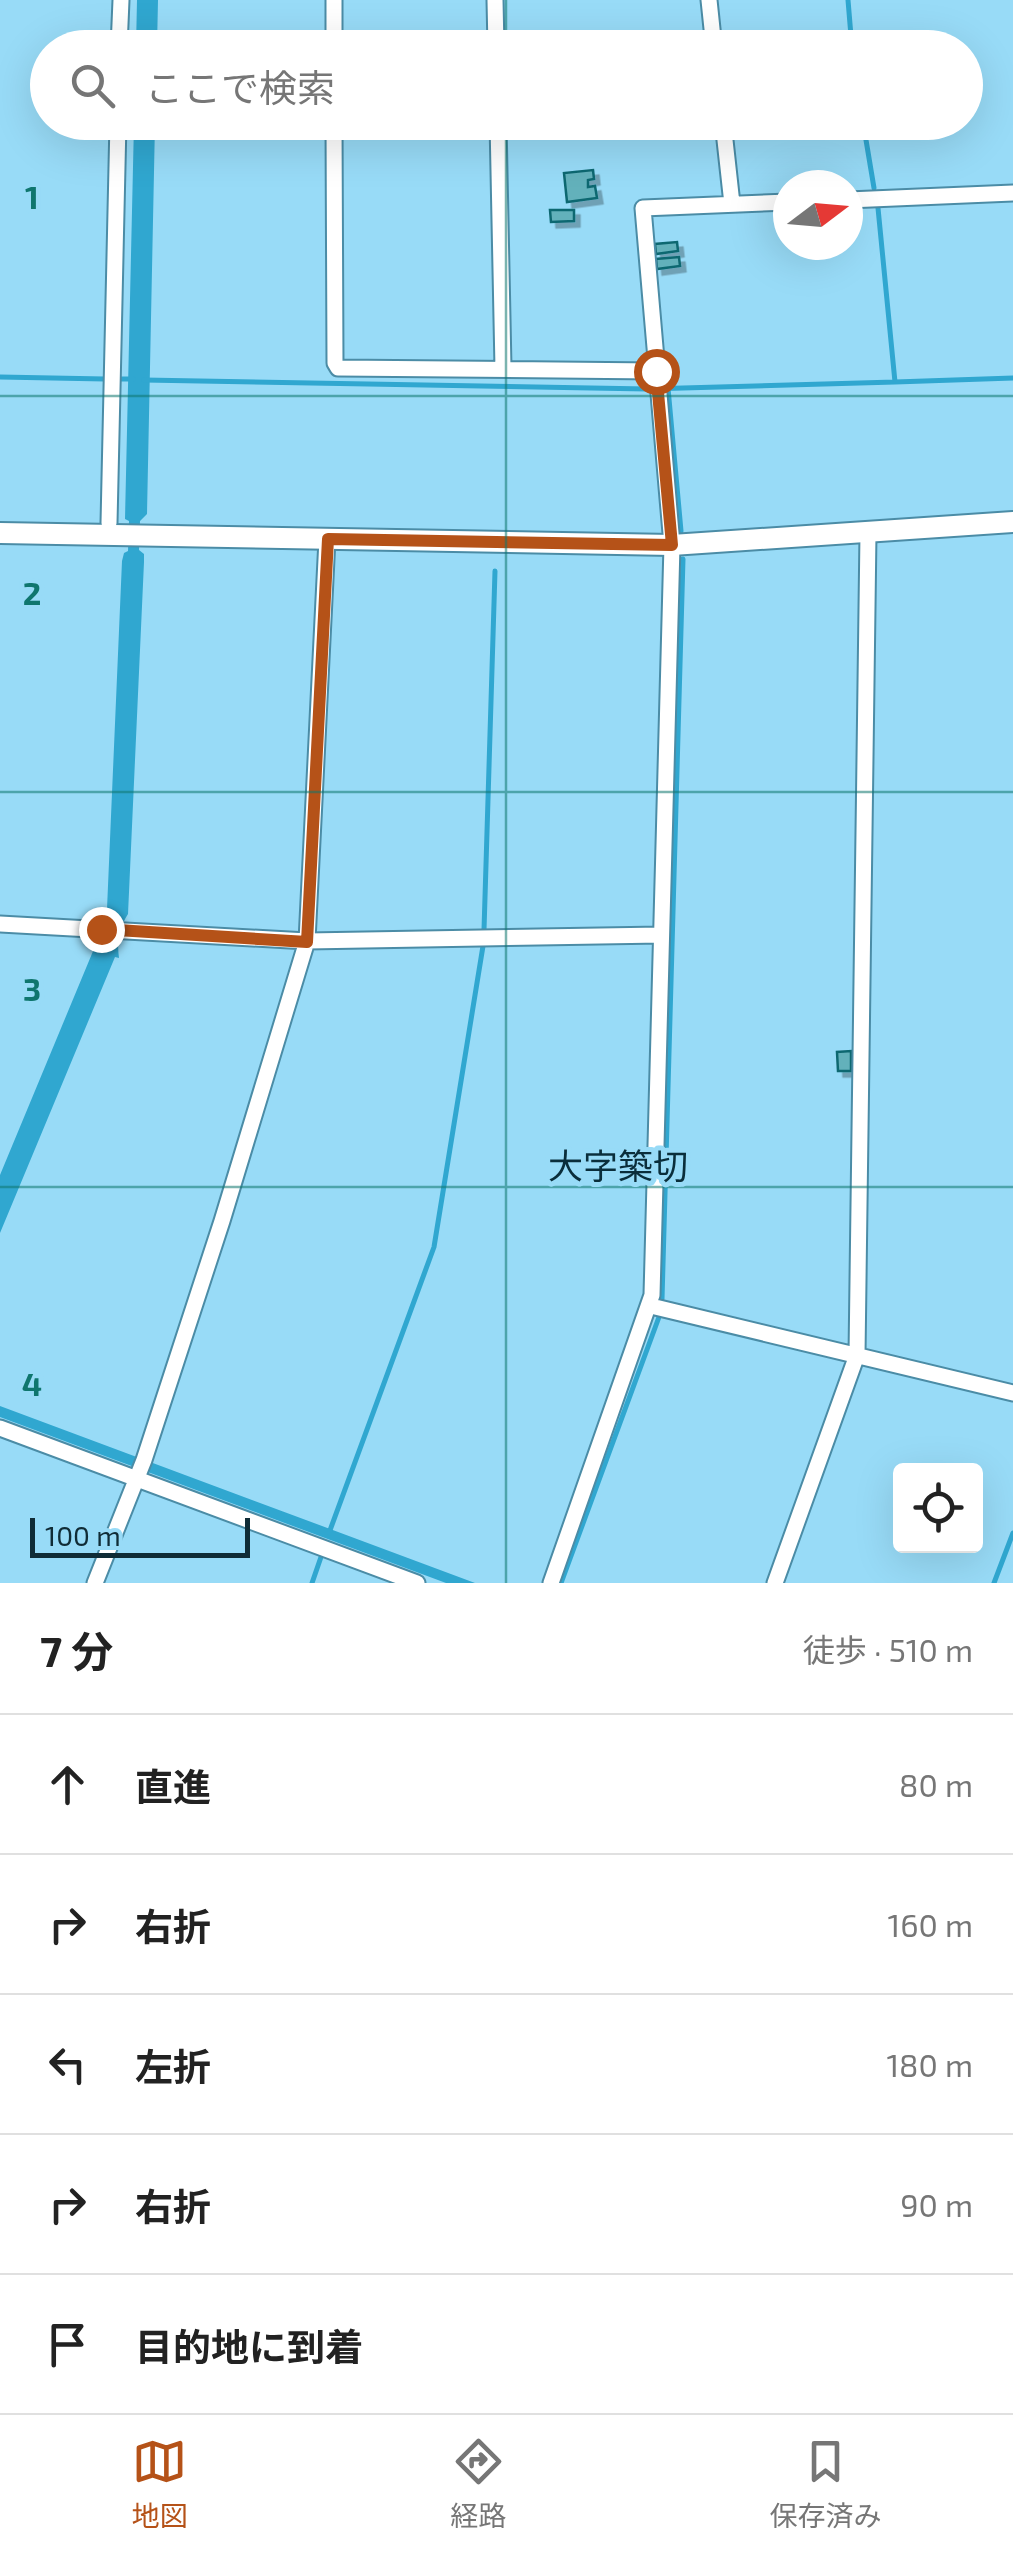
<!DOCTYPE html>
<html lang="ja">
<meta charset="utf-8">
<style>
body{margin:0;font-family:"Exo 2","Noto Sans JP",sans-serif;background:#f2f2f2;color:#222}
.controls{position:absolute;right:30px;bottom:30px;display:grid;overflow:hidden;border-radius:10px;box-shadow:0 10px 40px #0002}
.controls button{width:90px;height:90px;display:grid;place-items:center;padding:0;border:0;border-bottom:2px solid #e0e0e0;background:#fff;color:#222;font:50px sans-serif}
.compass{position:absolute;left:773px;top:170px;width:90px;height:90px;border-radius:50%;background:#fff;box-shadow:0 10px 40px #0002;rotate:74deg}
.scale{position:absolute;left:30px;bottom:25px;width:220px;box-sizing:border-box;padding-left:10px;border:5px solid #102c36;border-top:0;font-size:28px;line-height:35px;white-space:nowrap;color:#102c36;-webkit-text-stroke:8px #98dbf7;paint-order:stroke}
.stop{position:absolute;width:30px;height:30px;margin:-22px;border:8px solid #b55218;border-radius:50%;background:#fff}
.stop.end{background:#b55218;border-color:#fff;box-shadow:0 2px 10px #0008}
.list{margin:0;padding:0;list-style:none}
h2{display:flex;justify-content:space-between;align-items:center;height:130px;margin:0;padding:0 40px;font-size:42px}
h2 small{font-size:32px;font-weight:400;color:#767676}
.list li{display:grid;grid-template-columns:65px 1fr auto;gap:30px;align-items:center;box-sizing:border-box;height:140px;padding:0 40px;border-top:2px solid #e0e0e0}
.list b{display:block;font-size:38px;white-space:nowrap}
.list em{font-size:32px;font-style:normal;color:#767676}
.icon{flex:none;width:55px;height:55px;fill:none;stroke:currentColor;stroke-width:2;stroke-linecap:round;stroke-linejoin:round}
.map{position:relative;flex:none;width:1013px;height:1583px;overflow:hidden}
.search{position:absolute;background:#fff;box-shadow:0 10px 40px #0002;left:30px;right:30px;top:30px;height:110px;display:flex;align-items:center;gap:25px;box-sizing:border-box;padding:0 35px;border-radius:55px;color:#767676;font-size:38px}
.sheet{height:830px;background:#fff}
nav{display:flex;justify-content:space-around;align-items:center;box-sizing:border-box;height:140px;border-top:2px solid #e0e0e0;background:#fff;font-size:28px;color:#767676}
nav a{display:grid;justify-items:center;gap:5px}
nav .on{color:#b55218}
.map>svg:first-child{display:block}
.water{fill:#30a7d0}
.lines{fill:none;stroke-linecap:round;stroke-linejoin:round}
.stream{stroke:#30a7d0;stroke-width:5}
.building{fill:#64b1bb;stroke:#0f6871;stroke-width:2.5;filter:url(#shadow)}
.minor-casing{stroke:#4b8ca6;stroke-width:19}
.tertiary-casing{stroke:#4b8ca6;stroke-width:24}
.minor{stroke:#fff;stroke-width:15}
.tertiary{stroke:#fff;stroke-width:20}
.route{stroke:#b55218;stroke-width:12}
.grid{fill:none;stroke:#0f766e;stroke-width:2.5;stroke-opacity:0.55}
.labels{text-anchor:middle;stroke-width:10;stroke-linejoin:round;paint-order:stroke}
.quarter-label{font-size:35px;fill:#0a2e3b;stroke:#98dbf7}
.grid-label{font-size:32px;text-anchor:middle;font-weight:bold;fill:#0f766e;stroke:#98dbf7;stroke-width:10;stroke-linejoin:round;paint-order:stroke}
</style>
<div class="map">
<svg width="1013" height="1583" viewBox="0 0 1013 1583">
<defs>
<filter id="shadow"><feDropShadow dx="5.5" dy="5.5" stdDeviation="0" flood-color="#0004"/></filter>
</defs>
<rect width="100%" height="100%" fill="#98dbf7"/>
<path class="water" d="M137,0H158L157,47H136Z
M134,123H155L147,514L140,521L139,550L144,554V562L128,914C118,930 117,943 119,958L115,957L0,1233V1175L96,944L105,941L111,919L107,909L122,561L124,553L128,551L129,521L125,519Z
M0,1406L475,1583H446L0,1417Z"/>
<g class="lines">
<path class="stream" d="M848,0L852,48
M863,122L874,188
M0,377L105,379
M120,379H133
M144,380L647,389L895,382L878,208
M895,382L1013,378
M668,388L681,531
M484,930L495,571
M662,1299L683,559
M329,1533L434,1247L483,946
M312,1583L321,1557
M561,1583L659,1317
M994,1583L1013,1533"/>
</g>
<path class="building" d="M811,39L812,43L828,40L830,48H799L798,41Z
M593,170L594,179L588,180V187L595,186L597,198L567,202L564,173Z
M550,210H574V221L551,222Z
M677,242L678,251L656,254L655,244Z
M679,257L680,266L657,269L656,259Z
M851,1051V1071H838L837,1052Z"/>
<g class="lines">
<g class="minor-casing">
<path id="minor" d="M334,0V48
M495,0L496,48
M709,0L714,48
M119,48L121,0
M334,122L335,363L338,368L656,371
M498,122L503,368
M723,122L732,204
M848,200L1013,193
M109,523L118,122
M0,924L307,941L661,935
M651,1306L1013,1393
M0,1428L417,1583
M95,1583L144,1460L222,1221L307,941L327,539
M551,1583L652,1295L672,545L643,208L788,202
M775,1583L857,1355L868,533"/>
</g>
<g class="tertiary-casing">
<path id="tertiary" d="M0,533L672,545L1013,522"/>
</g>
<use href="#minor" class="minor"/>
<use href="#tertiary" class="tertiary"/>
</g>
<g class="lines">
<path class="route" d="M101,929L307,942L328,539L672,545L656,371"/>
</g>
<path class="grid" d="M506,0V48M506,122V1583M0,396H1013M0,792H1013M0,1187H1013"/>
<g class="labels">
<g class="quarter-label">
<text x="618" y="1179">大字築切</text>
</g>
</g>
<g class="grid-label">
<text x="32" y="209">1</text>
<text x="32" y="605">2</text>
<text x="32" y="1001">3</text>
<text x="32" y="1396">4</text>
</g>
</svg>
<div class="controls">
<button><svg class="icon" aria-label="locate" viewBox="0 0 24 24"><circle cx="12" cy="12" r="6"/><path d="M12 2v4M12 18v4M2 12h4M18 12h4"/></svg></button>
</div>
<svg class="compass" viewBox="-18 -18 36 36"><path d="M0-13l5 13h-10z" fill="#e53935"/><path d="M0 13l5-13h-10z" fill="#767676"/></svg>
<div class="scale">100 m</div>
<div class="stop" style="left:656px;top:371px"></div>
<div class="stop end" style="left:101px;top:929px"></div>
<div class="search"><svg class="icon" aria-label="search" viewBox="0 0 24 24"><circle cx="10" cy="10" r="6"/><path d="M15 15l6 6"/></svg>ここで検索</div>
</div>
<section class="sheet">
<h2>7 分<small>徒歩 · 510 m</small></h2>
<ul class="list">
<li><svg class="icon" aria-label="ahead" viewBox="0 0 24 24"><path d="M12 20V5M6 11l6-6 6 6"/></svg><div><b>直進</b></div><em>80 m</em></li>
<li><svg class="icon" aria-label="right" viewBox="0 0 24 24"><path d="M7 20v-9h11M14 6l5 5-5 5"/></svg><div><b>右折</b></div><em>160 m</em></li>
<li><svg class="icon" aria-label="left" viewBox="0 0 24 24"><path d="M17 20v-9H6M10 6l-5 5 5 5"/></svg><div><b>左折</b></div><em>180 m</em></li>
<li><svg class="icon" aria-label="right" viewBox="0 0 24 24"><path d="M7 20v-9h11M14 6l5 5-5 5"/></svg><div><b>右折</b></div><em>90 m</em></li>
<li><svg class="icon" aria-label="arrive" viewBox="0 0 24 24"><path d="M6 21V4h12l-3 4 3 4H6"/></svg><div><b>目的地に到着</b></div></li>
</ul>
</section>
<nav>
<a class="on"><svg class="icon" aria-label="map" viewBox="0 0 24 24"><path d="M3 6l6-2 6 2 6-2v14l-6 2-6-2-6 2zM9 4v14M15 6v14"/></svg>地図</a>
<a><svg class="icon" aria-label="directions" viewBox="0 0 24 24"><path d="M12 3l9 9-9 9-9-9zM9 14v-3h6M13 9l2 2-2 2"/></svg>経路</a>
<a><svg class="icon" aria-label="saved" viewBox="0 0 24 24"><path d="M7 4h10v16l-5-4-5 4z"/></svg>保存済み</a>
</nav>
